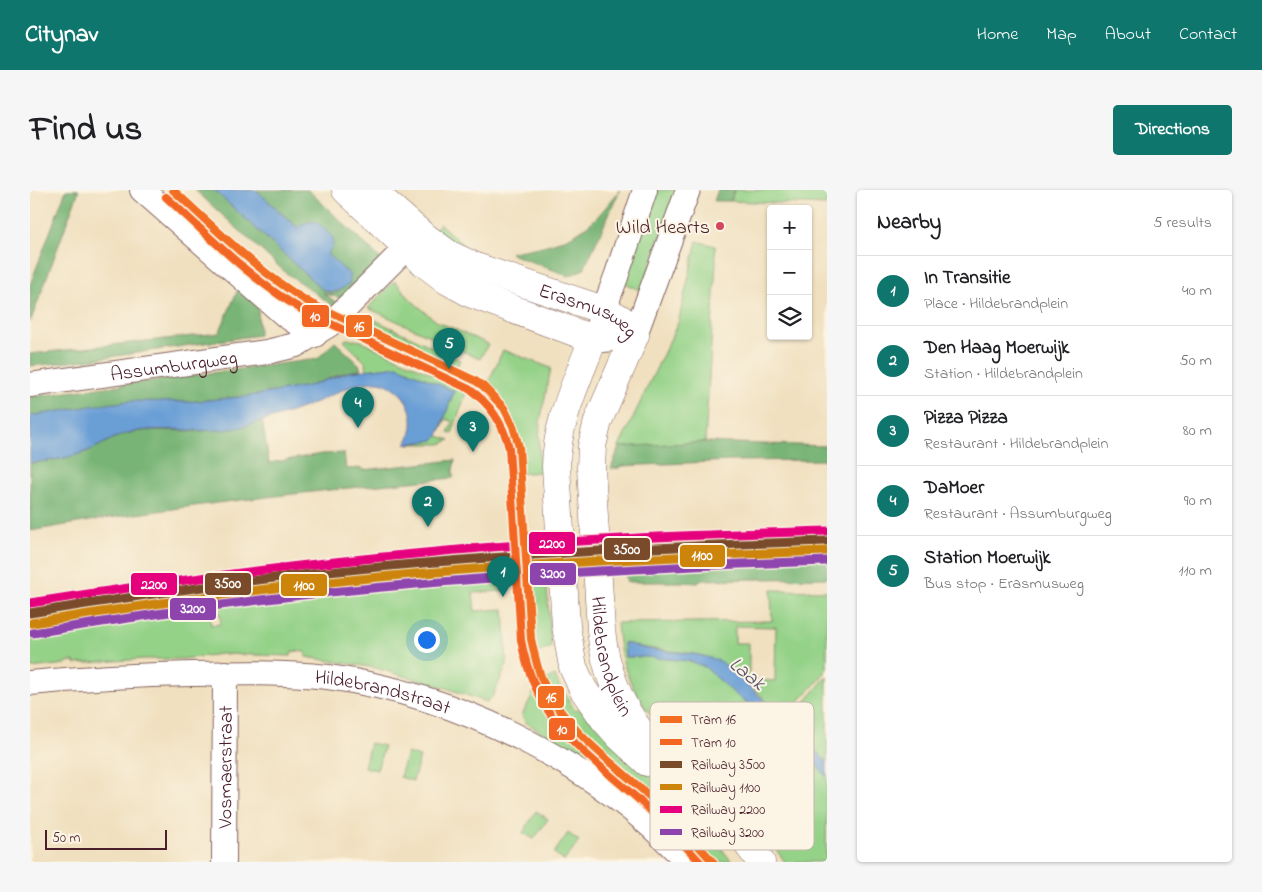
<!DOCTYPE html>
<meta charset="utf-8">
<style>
body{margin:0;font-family:"Indie Flower",sans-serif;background:#f6f6f6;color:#202124}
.controls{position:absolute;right:15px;top:15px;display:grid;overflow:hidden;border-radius:5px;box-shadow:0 1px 4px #0004}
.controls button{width:45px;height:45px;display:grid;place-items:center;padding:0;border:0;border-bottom:1px solid #e0e0e0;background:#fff;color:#202124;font:25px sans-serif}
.scale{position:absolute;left:15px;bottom:12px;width:122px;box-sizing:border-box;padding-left:5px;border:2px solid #4a1f2b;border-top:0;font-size:14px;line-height:18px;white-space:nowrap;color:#4a1f2b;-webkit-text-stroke:4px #fcf5e5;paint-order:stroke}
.you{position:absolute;left:396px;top:449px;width:18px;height:18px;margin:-12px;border:4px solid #fff;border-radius:50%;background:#1a73e8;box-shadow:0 0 0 8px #1a73e833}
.badge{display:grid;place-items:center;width:32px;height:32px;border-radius:50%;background:#0f766e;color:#fff;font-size:16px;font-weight:700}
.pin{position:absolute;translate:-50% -41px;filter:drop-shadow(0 1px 2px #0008)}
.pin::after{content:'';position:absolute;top:26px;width:18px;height:15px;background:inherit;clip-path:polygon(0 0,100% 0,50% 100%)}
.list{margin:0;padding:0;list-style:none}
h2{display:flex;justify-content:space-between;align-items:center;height:65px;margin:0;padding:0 20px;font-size:21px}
h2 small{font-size:16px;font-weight:400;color:#757577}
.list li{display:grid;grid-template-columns:32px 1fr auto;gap:15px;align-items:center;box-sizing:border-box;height:70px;padding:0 20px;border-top:1px solid #e0e0e0}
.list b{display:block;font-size:19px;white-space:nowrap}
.list p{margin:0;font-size:16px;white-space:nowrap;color:#757577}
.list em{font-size:16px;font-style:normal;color:#757577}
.icon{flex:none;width:28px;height:28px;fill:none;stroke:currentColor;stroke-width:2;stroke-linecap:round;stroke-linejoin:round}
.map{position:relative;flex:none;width:797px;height:672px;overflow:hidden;border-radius:5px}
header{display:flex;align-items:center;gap:30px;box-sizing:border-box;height:70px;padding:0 25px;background:#0f766e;color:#fff}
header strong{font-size:24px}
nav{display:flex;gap:28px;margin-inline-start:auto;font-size:18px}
.intro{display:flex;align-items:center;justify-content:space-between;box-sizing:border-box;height:120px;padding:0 30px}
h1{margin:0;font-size:35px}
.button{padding:12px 22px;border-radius:5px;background:#0f766e;color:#fff;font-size:18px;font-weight:700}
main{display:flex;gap:30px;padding:0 30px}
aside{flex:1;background:#fff;border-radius:5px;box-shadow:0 1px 4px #0004}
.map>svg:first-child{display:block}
.green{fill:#94d288;stroke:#6f785a;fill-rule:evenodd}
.forest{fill:#77b474;stroke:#606a50}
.water{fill:#6a9fd6;stroke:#5a5f80}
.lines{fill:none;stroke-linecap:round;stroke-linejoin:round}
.minor-casing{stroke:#84635f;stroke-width:26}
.major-casing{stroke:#84635f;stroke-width:29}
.minor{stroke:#fff;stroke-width:24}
.major{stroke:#fff;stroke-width:28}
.rail-1-casing{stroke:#fcf5e5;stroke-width:12}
.rail-2-casing{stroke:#fcf5e5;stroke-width:12}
.rail-3-casing{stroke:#fcf5e5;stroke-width:12}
.rail-4-casing{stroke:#fcf5e5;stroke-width:12}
.rail-1{stroke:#7a4b2a;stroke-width:9}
.rail-2{stroke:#cc840b;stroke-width:9}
.rail-3{stroke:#e5007d;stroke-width:9}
.rail-4{stroke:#8e44ad;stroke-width:9}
.tram-1-casing{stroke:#fcf5e5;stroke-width:11}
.tram-2-casing{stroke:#fcf5e5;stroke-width:11}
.tram-1{stroke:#f16e22;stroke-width:8}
.tram-2{stroke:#f26522;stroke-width:8}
.poi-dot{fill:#d1495b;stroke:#fcf5e5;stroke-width:2}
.labels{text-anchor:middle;stroke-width:4;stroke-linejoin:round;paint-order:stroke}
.poi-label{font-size:20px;fill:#4a1f2b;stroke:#fcf5e5;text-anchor:end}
.street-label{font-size:20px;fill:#4a1f2b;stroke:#fcf5e5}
.water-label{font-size:21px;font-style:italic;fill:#57526f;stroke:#fcf5e5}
.key{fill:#fcf5e5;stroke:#c7b5ad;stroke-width:1}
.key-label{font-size:14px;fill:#4a1f2b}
.line-badge{stroke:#fcf5e5;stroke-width:2}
.badge-label{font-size:14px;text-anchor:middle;font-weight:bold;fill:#fff}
</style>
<header>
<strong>Citynav</strong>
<nav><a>Home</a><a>Map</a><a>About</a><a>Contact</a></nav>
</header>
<div class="intro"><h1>Find us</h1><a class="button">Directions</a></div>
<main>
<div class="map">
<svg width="797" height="672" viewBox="0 0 797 672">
<rect width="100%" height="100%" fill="#fcf5e5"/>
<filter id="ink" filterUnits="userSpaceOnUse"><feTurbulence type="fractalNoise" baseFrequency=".02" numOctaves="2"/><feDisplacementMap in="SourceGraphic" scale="10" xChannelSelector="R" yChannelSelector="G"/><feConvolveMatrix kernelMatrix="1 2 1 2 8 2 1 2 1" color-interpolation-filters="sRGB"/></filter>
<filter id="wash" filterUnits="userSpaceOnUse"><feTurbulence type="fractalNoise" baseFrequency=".0096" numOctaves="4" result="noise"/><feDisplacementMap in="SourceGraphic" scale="20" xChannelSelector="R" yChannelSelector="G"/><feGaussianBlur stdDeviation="1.12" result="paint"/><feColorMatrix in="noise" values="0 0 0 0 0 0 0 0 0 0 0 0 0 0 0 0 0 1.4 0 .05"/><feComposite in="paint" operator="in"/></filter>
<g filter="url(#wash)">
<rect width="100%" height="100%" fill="#f0e0bf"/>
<path class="green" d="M623,0H648L611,101L592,92Z
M704,0H797V15L701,11Z
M410,34L433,55L429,59L402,42Z
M667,51L685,56L686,72L675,252L589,257L648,133Z
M363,92H366L381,110L406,131L458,154L450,169L338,118Z
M332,124L430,170L423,184L320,136Z
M316,149L331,151L437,200L422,244L418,243L423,232L416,229L410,241L424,201L368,176L337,180L336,173L314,151Z
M473,160L521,178L510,232L509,255L511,282L485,284C484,249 479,228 453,204Z
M408,246L420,250L411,254H379L404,250Z
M510,375L511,381H516L521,456L520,458L498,466L495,442L491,376Z
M463,376H472L473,401L443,403L445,421L474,419L477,474L463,506L457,512L416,498L346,478L276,467V462L262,461L261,466L191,464L153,469H113L45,474L44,471L36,472V474L0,478V434C153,408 307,391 462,378ZM190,424L191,434L181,435L180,425Z
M741,400L797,401V478L788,492H787L753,528C735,509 708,482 685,470C678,467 670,465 663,464C639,459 616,461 594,452L595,467C611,466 654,468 668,473C684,480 694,495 707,505C720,515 735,525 749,532L697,584L691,593C650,553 607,526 592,468C589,456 588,444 587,433L742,431ZM705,436L746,437L745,491L719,490V453H705Z
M525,486L532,502H534L545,521L549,519L659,621L678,641L702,672H674C642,636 604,603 564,575C542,559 518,547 495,532L492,525L509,492Z
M797,486V572L757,533Z
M753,536L797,587L796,672H755L717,620L695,596Z
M340,553L354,556L347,580L334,577Z
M377,563L390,567L383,591L370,587Z
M506,621L518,629L504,649L493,643Z
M538,643L549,651L534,671L524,663Z"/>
<path class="forest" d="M36,0H49L0,133V95Z
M165,0H184L293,100L301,103L309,102L319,84L226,0H278L352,70L314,109L293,103L309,114L305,117L255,82Z
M590,0L554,79L539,86L481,64V62C514,57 544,51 567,27C575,19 582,9 590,0Z
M688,0H704L701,11H684Z
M209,97L228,114L229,145L58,170L0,176V164L189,143Z
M305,152L329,174L331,180L316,182L279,196L220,206L158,212L101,211L0,226V207L287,169Z
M232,230L239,273L291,264L314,263L316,279L332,278L333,280L425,270L423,280V288C281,301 141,316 0,341V273C18,271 36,269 53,263C69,257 82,246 99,243C122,238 145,241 168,241C190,240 211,238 232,230Z
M675,252L797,256V270L700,271L591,276L589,278L581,279L589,257Z
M797,363V388L669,390L668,393L654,392H600L596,391L597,389L587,372L654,367Z"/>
<path class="water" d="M184,0H226L268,38C285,24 290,35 303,48V56L297,64L319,84L320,93C310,101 306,104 293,100Z
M368,176L424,201L408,246L404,250L376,254C387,236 383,213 366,200C361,196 355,193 349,192C323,191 300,207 277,216C258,224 238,229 219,235C183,246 145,236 109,241C86,244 79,252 60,260C41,268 20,271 0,273V226L61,216L101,211L158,212L220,206L279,196L319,182Z
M594,452C618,463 647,460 673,466C680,468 686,469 692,472L748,523L797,572V587L752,535L706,505L675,477L659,471L616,467H595Z"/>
</g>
<g filter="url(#ink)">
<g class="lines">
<g class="minor-casing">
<g id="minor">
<path d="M112,0L256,126L285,145"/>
<path d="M615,0L586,87L563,149C576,152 592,147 605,145L658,0"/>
<path id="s1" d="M0,195L237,162L266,155L299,135L389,45"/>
<path id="s2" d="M0,493C54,488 108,485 162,484C208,483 252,482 298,487C430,505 567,574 657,672"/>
<path id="s3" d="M194,672L195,483"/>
</g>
</g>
<g class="major-casing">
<g id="major">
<path d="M316,0L393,72L418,91L442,104L563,149C548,189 526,233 526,277L536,436L543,477L553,499L574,529L589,546L617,572"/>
<path id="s4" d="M341,0L391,44L420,65L446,77L579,122L591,129L605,145L568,231L562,256L561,278L571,440C575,479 588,513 612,544L681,609L700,630L731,672"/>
</g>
</g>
<use href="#minor" class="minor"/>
<use href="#major" class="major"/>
<g class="rail-1-casing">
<path id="rail-1" d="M0,423C99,407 199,392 299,382C465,365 631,356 797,351"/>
</g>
<g class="rail-2-casing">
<path id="rail-2" d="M2,433C101,417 200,402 300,392C465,375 631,366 797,361"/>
</g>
<g class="rail-3-casing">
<path id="rail-3" d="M0,413C131,392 263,375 395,363C529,350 663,345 797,341"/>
</g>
<g class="rail-4-casing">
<path id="rail-4" d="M3,443C102,427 201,412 301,402C466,385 631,376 797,371"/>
</g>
<use href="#rail-1" class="rail-1"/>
<use href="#rail-2" class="rail-2"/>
<use href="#rail-3" class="rail-3"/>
<use href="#rail-4" class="rail-4"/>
<g class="tram-1-casing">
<path id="tram-1" d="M143,0C187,40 228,82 280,113L444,190L453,196L474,218L483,236L489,257L501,449C505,466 508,484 517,500C540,543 581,571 617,604C640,625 662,648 683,672"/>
</g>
<g class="tram-2-casing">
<path id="tram-2" d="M136,7C181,48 223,92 276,122L439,199C461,214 473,233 479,258L491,450C506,531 550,558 608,609C630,629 650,650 670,672"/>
</g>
<use href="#tram-1" class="tram-1"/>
<use href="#tram-2" class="tram-2"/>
</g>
</g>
<circle class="poi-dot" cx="690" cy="36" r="5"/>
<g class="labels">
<g class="poi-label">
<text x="680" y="43">Wild Hearts</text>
</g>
<g class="street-label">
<text dy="7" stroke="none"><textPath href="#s4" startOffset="252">Erasmusweg</textPath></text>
<text dy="7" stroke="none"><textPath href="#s1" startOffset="145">Assumburgweg</textPath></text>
<text dy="7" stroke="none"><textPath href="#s4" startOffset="638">Hildebrandplein</textPath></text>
<text dy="7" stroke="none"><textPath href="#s2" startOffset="355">Hildebrandstraat</textPath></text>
<text dy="7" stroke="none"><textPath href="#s3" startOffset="95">Vosmaerstraat</textPath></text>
</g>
<g class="water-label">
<text transform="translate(718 483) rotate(39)" y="7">Laak</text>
</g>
</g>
<rect x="620" y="512" width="164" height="148" rx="8" class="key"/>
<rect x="630" y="526" width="22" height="7" fill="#f16e22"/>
<rect x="630" y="549" width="22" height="6" fill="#f26522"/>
<rect x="630" y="571" width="22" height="7" fill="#7a4b2a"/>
<rect x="630" y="594" width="22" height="6" fill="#cc840b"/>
<rect x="630" y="616" width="22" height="7" fill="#e5007d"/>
<rect x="630" y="639" width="22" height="6" fill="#8e44ad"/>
<g class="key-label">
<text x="661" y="534">Tram 16</text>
<text x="661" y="557">Tram 10</text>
<text x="661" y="579">Railway 3500</text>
<text x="661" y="602">Railway 1100</text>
<text x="661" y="624">Railway 2200</text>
<text x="661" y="647">Railway 3200</text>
</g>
<g class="line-badge">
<rect x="271" y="114" width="29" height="24" rx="5" fill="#f26522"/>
<rect x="315" y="124" width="28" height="24" rx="5" fill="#f16e22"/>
<rect x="498" y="341" width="48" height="24" rx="5" fill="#e5007d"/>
<rect x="573" y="347" width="48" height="24" rx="5" fill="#7a4b2a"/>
<rect x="649" y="354" width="47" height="24" rx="5" fill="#cc840b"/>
<rect x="499" y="372" width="48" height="24" rx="5" fill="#8e44ad"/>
<rect x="174" y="382" width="48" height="24" rx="5" fill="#7a4b2a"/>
<rect x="100" y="382" width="48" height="24" rx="5" fill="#e5007d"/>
<rect x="250" y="383" width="48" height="24" rx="5" fill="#cc840b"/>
<rect x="139" y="407" width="48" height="24" rx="5" fill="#8e44ad"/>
<rect x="507" y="495" width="28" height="24" rx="5" fill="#f16e22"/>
<rect x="518" y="527" width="28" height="24" rx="5" fill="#f26522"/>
</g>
<g class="badge-label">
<text x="285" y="131">10</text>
<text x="329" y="141">16</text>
<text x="522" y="358">2200</text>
<text x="597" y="364">3500</text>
<text x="672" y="370">1100</text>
<text x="523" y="388">3200</text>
<text x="198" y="398">3500</text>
<text x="124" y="399">2200</text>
<text x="274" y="400">1100</text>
<text x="163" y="423">3200</text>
<text x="521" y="512">16</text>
<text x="532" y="544">10</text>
</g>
</svg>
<div class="controls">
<button>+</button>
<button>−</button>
<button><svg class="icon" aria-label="layers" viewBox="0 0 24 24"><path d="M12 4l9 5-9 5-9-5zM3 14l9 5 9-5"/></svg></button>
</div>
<div class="scale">50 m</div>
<div class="you"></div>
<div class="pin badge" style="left:473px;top:407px">1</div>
<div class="pin badge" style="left:398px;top:337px">2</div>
<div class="pin badge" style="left:443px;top:262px">3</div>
<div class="pin badge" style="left:328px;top:238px">4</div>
<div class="pin badge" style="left:419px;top:179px">5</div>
</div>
<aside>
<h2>Nearby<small>5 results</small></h2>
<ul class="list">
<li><span class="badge">1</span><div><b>In Transitie</b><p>Place · Hildebrandplein</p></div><em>40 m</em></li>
<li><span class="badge">2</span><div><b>Den Haag Moerwijk</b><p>Station · Hildebrandplein</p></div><em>50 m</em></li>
<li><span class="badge">3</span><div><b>Pizza Pizza</b><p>Restaurant · Hildebrandplein</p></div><em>80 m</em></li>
<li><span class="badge">4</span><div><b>DaMoer</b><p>Restaurant · Assumburgweg</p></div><em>90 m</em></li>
<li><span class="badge">5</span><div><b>Station Moerwijk</b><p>Bus stop · Erasmusweg</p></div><em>110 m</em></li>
</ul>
</aside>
</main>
